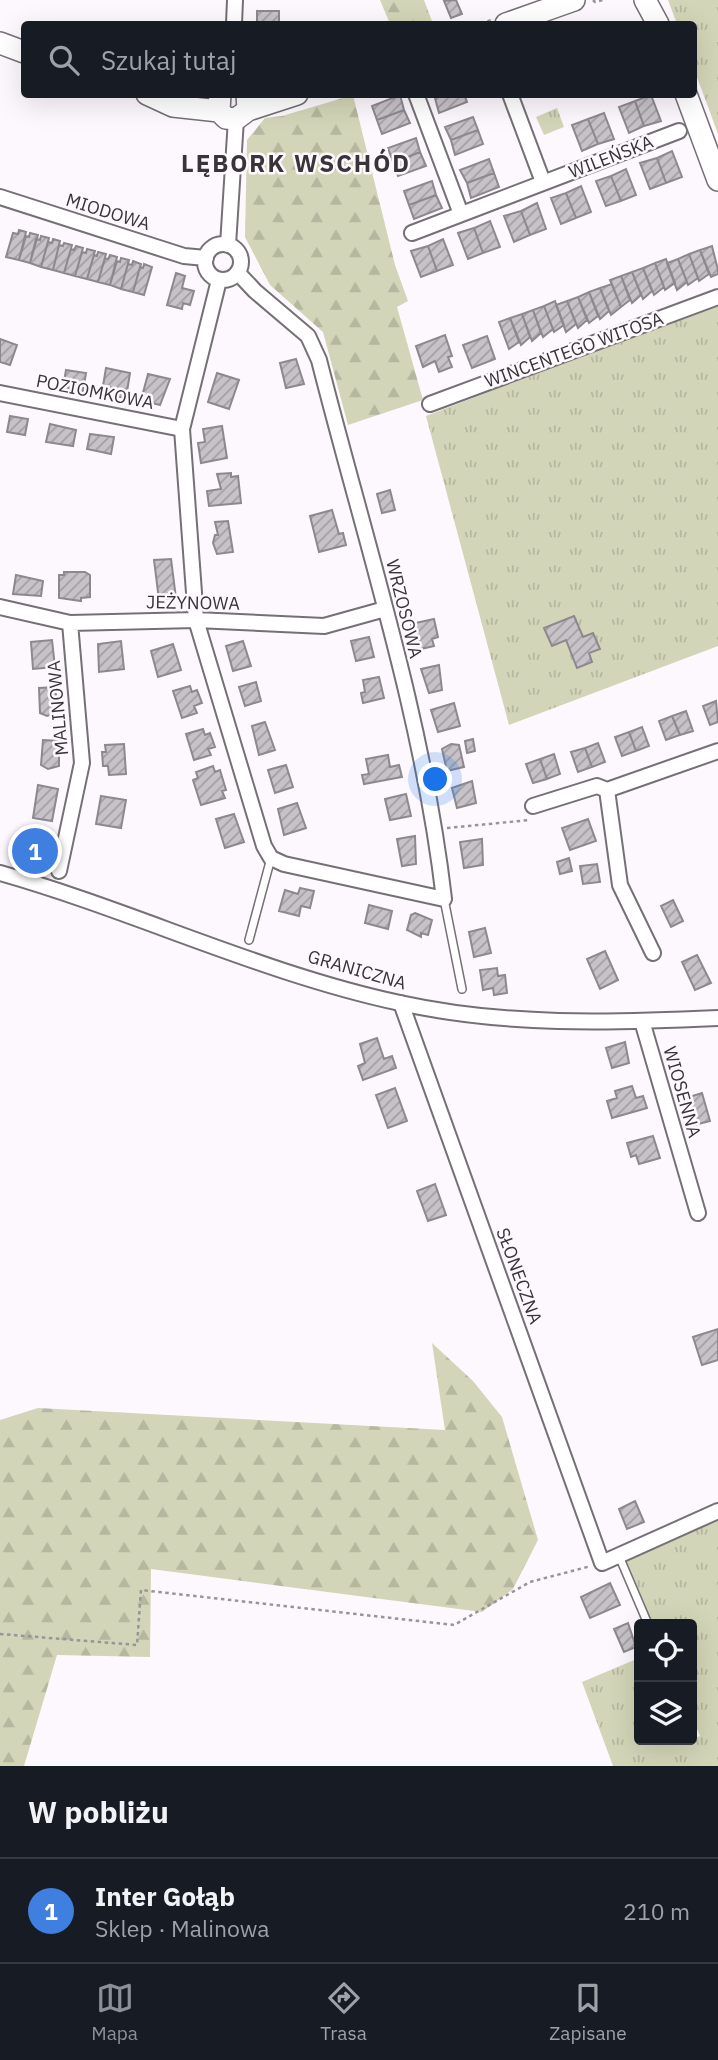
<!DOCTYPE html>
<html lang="pl">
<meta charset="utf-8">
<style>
body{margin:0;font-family:"IBM Plex Sans",sans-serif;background:#242831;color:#f1f3f6}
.controls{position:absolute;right:21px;bottom:21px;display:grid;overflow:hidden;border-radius:7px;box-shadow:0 7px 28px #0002}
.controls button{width:63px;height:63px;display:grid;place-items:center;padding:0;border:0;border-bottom:2px solid #363941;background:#171b24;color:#f1f3f6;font:35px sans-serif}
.you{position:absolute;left:436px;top:780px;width:24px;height:24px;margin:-18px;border:5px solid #fff;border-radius:50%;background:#1a73e8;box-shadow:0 0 0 10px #1a73e833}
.badge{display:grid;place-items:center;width:46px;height:46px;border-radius:50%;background:#8c9099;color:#fff;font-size:23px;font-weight:700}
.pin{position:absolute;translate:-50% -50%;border:4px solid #fff;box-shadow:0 2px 7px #0006}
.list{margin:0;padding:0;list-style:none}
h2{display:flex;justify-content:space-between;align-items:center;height:91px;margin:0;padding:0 28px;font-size:30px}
h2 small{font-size:23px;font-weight:400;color:#9ea1a6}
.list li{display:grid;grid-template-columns:46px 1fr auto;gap:21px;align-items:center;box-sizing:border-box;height:105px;padding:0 28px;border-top:2px solid #363941}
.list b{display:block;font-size:26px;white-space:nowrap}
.list p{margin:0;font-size:23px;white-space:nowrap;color:#9ea1a6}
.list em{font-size:23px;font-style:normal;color:#9ea1a6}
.icon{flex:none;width:38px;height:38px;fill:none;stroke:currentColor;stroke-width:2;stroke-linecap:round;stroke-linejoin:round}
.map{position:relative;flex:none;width:718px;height:1766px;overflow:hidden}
.search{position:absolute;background:#171b24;box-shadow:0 7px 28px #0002;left:21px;right:21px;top:21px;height:77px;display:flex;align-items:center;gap:18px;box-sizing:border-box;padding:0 24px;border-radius:7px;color:#9ea1a6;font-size:26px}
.sheet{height:196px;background:#171b24}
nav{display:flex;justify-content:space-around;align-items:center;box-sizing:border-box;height:98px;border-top:2px solid #363941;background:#171b24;font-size:19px;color:#9ea1a6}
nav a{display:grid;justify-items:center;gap:4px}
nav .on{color:#8c9099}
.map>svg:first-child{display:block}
.grass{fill:url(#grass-tufts)}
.forest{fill:url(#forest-firs)}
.building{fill:url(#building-hatch);stroke:#8d888e;stroke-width:2}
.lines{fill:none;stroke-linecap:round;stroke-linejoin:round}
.lane-casing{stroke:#757075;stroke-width:10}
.street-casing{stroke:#757075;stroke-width:18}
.secondary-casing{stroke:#757075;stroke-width:24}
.path{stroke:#989498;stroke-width:2.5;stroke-dasharray:3.5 3.5;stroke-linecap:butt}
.lane{stroke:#fff;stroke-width:7}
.street{stroke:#fff;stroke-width:14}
.secondary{stroke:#fff;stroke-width:21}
.labels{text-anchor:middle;stroke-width:5;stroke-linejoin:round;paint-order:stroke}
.street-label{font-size:18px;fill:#373537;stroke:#fdf8fe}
.district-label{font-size:24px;font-weight:bold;letter-spacing:2px;fill:#373537;stroke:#fdf8fe}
</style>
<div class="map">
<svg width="718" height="1766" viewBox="0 0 718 1766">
<defs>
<pattern id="grass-tufts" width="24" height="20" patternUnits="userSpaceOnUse" patternTransform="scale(1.75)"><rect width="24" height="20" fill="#d2d5b7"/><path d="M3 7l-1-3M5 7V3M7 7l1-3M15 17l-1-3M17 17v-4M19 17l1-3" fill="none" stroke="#b5b79e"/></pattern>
<pattern id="forest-firs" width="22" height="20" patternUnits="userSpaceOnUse" patternTransform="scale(1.75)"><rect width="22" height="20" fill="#d2d5b7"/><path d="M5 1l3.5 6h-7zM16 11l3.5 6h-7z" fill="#b5b79e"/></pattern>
<pattern id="building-hatch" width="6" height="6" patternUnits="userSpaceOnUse" patternTransform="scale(1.75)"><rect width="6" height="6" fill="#c6c2c8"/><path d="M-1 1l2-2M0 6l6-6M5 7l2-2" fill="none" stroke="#a29ea3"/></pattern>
</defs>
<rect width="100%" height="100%" fill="#fdf8fe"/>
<path class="grass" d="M668,0H718V134L694,69V24H677Z
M557,108L564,127L544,135L536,117Z
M718,304V646L509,725L426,416Z
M718,1517V1766H613L582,1682L639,1658V1740H690L700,1736L692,1717V1624H653L626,1560Z"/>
<path class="forest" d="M380,0H424L433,24H390Z
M353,95L395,265L408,301L397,307L423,400L348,425L323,332L270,285L245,237L247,140L265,118L282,116Z
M432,1343L473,1381L502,1417L538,1540L513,1589L482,1612L151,1569L150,1657L57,1655L24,1766H0V1420L38,1408L445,1430Z"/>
<path class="building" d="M456,0L462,14L451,18L444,1Z
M257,11H279V24H257Z
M445,94H464L467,102L439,113L435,98Z
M400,95L404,110L377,120L372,106Z
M651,95L661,121L644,126L635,101Z
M635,101L644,126L629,133L619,107Z
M404,110L410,123L382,134L377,120Z
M604,113L614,139L598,144L588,119Z
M473,117L478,130L451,140L445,127Z
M588,119L598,144L582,151L572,125Z
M478,130L483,144L455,155L451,140Z
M416,138L420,152L393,163L388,148Z
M672,151L682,177L666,183L657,158Z
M420,152L426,166L398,176L393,163Z
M657,158L666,183L650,189L640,163Z
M489,159L494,173L467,183L460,170Z
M626,169L636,195L621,201L611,176Z
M494,173L499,187L471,198L467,183Z
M611,176L621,201L606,206L596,181Z
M432,181L436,195L409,205L404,191Z
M581,186L591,212L576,218L566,193Z
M566,193L576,218L561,224L551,198Z
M436,195L442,208L414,219L409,205Z
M537,203L546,229L530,235L521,211Z
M521,211L530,235L514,242L504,216Z
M490,221L500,247L483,253L474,228Z
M474,228L483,253L468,259L458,233Z
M19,230L26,232L19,260L6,257L13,233L18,234Z
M30,233L38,235L30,263L19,260L26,236L29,237Z
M41,236L49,238L41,267L30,263L36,239L40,240Z
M53,239L60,241L53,270L41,267L48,242L52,243Z
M443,239L453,265L437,271L428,246Z
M64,243L72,245L64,273L53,270L59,245L63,246Z
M76,246L83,248L75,276L64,273L71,249L74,250Z
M428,246L437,271L421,277L411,251Z
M712,246L718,270V274L711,277L700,250Z
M87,249L95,251L87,279L75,276L82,252L86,253Z
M700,250L709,274L699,281L689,254Z
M98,252L106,254L98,282L87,279L94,255L97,256Z
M689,254L698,278L688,285L678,259Z
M110,255L117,257L110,285L98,282L105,258L108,259Z
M121,258L129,260L121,289L110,285L117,261L120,262Z
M666,259L675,283L665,290L655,263Z
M678,259L687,282L677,290L667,263Z
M133,261L141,264L133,292L121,289L128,264L132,265Z
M655,263L664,287L654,295L643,268Z
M144,264L152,267L144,295L133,292L140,267L143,268Z
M643,268L652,291L643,299L632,272Z
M632,272L641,295L632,303L621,276Z
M176,273L185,276L182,288L194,291L190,305L183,303L182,309L167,305Z
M621,276L630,300L621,307L610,280Z
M612,284L621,307L611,315L600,288Z
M600,288L609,311L600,319L589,292Z
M589,292L598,316L589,323L578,297Z
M578,297L587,320L578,328L567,301Z
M555,301L564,325L554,332L544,306Z
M567,301L576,324L566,332L556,305Z
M544,306L553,329L543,337L533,310Z
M533,310L541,333L532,341L522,314Z
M522,314L530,337L521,345L510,318Z
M510,318L519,342L509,349L499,322Z
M445,335L452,356L448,357L452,367L439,372L435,361L423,367L416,346Z
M487,336L495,359L472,368L463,345Z
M0,339L17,345L10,365L0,362Z
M296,359L304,384L286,388L280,363Z
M106,368L130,373L126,398L114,396L115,388L103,386Z
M66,370L86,373L83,391L63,387Z
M217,373L239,380L229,409L208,402Z
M148,374L170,379L160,405L141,400Z
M10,416L28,419L25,435L7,432Z
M50,424L76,430L73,446L46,442Z
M222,426L227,458L201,463L198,443L205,442L203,429Z
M90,434L114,437L111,454L87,449Z
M231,473V477L238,476L241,503L209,506L207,491L221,489L217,474Z
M390,490L395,510L382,513L377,494Z
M332,510L339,534L343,533L346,545L319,552L310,516Z
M228,521L233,552L217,554L213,543L215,535H218L215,522Z
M171,559L176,598L159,600L154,560Z
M64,572H85L90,575V597L81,598V601L59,598V575H64Z
M16,575L43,581L41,596L13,594Z
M574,616L583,637L593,633L600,649L589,653L592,662L577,668L566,640L552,646L544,628Z
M434,619L438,637L432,639L434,646L417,650L411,624Z
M369,637L374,657L356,661L351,641Z
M52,640L55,667L33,669L31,642Z
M121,641L124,669L99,672L98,644Z
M243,641L251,666L233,671L226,646Z
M173,644L181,670L158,677L151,651Z
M439,665L442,690L429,693L421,669Z
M379,677L384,698L363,703L361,693L365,692L363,680Z
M256,682L261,701L245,706L239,687Z
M190,686L192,692L197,690L202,703L194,706L197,713L182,718L173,691Z
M55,687L58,712L47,716L40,713L39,688Z
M716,701L718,722L710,725L703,706Z
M454,703L460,726L438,732L431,710Z
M686,711L693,731L680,735L672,716Z
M672,716L680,735L666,740L659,721Z
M265,722L275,750L259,755L252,726Z
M642,727L649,746L636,751L629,732Z
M203,729L205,735L210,733L215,747L208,749L211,755L194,760L186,734Z
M629,732L636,751L622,756L615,737Z
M473,739L475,751L467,753L465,741Z
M43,740L59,741V766L48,769L41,765Z
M598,743L605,762L592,767L585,748Z
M124,744L126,774L109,775L108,766H103L102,752H106L105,745Z
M451,744L459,745L464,767L447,771L442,749Z
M585,748L592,767L578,772L571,752Z
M554,754L560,774L547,779L540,759Z
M388,755L390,767L399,765L402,777L364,784L362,775L369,774L366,759Z
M540,759L547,779L533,783L526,764Z
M286,765L293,787L275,793L268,770Z
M213,766L215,772L220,770L226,790L222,791L225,798L201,805L193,780L198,778L196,772Z
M472,781L476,803L457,808L452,788Z
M38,785L58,789L52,821L33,818Z
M406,794L411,816L390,820L385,799Z
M101,796L126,800L121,828L96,824Z
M297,803L306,828L284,835L278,809Z
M234,814L244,842L225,848L216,819Z
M588,819L596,841L570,850L562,828Z
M31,832L48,838L38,865L21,859Z
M415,836L416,864L402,866L397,839Z
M482,839L483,865L464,868L460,842Z
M569,858L572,871L560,874L557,862Z
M597,864L600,882L583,884L580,866Z
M300,888L314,891L310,908L301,906L299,916L279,911L285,890L298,894Z
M673,900L683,921L671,927L661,906Z
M369,905L392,911L388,929L365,923Z
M415,913L432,920L428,935L421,933V937L407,930L411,915Z
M485,928L491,953L474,957L469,932Z
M605,951L618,980L600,989L587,959Z
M697,955L711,983L695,990L682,962Z
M497,968L498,976L505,975L507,993L494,995L493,988L483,990L480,970Z
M377,1038L384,1059L392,1056L396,1068L363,1080L358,1066L365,1063L360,1044Z
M625,1042L629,1063L612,1068L606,1048Z
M632,1086L636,1098L643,1096L647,1108L612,1118L607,1101L617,1098L615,1091Z
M395,1088L407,1121L388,1128L376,1095Z
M702,1093L710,1121L694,1125L686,1098Z
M653,1136L660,1158L639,1164L636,1155L631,1157L627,1143Z
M435,1184L446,1215L428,1221L417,1191Z
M718,1329V1360L702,1365L693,1337Z
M635,1501L644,1522L627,1529L619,1509Z
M610,1583L620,1605L590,1618L581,1597Z
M628,1623L636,1647L624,1652L614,1629Z"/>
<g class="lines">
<g class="lane-casing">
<path id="lane" d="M444,899L462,989
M249,940L271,858
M619,1556L648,1624"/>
</g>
<g class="street-casing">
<path id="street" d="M234,24L235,0
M416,94L461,214
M510,94L543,182
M0,197L184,256L206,258
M412,233L679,131
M205 262a18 18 0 1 1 36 0a18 18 0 1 1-36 0Z
M228,245L236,119
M219,280L182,429L196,620L264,846L271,858L284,864L444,899C423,716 364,538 319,360L308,336L255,291L238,273
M0,393L182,429
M430,404L718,297
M0,607L70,623L196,620L324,626L385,609
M607,790L620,885L653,953
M533,806L597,786L607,790L718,751
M59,871L82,763L70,623
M0,873C134,911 264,974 400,1003C505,1026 611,1023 718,1018
M401,1003L602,1563L718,1511
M642,1021L698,1213"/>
</g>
<g class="secondary-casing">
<path id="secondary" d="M645,0L658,24
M506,24L574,0
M0,43L24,52
M147,94L173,106L219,111
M220,94L219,111L226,118L236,119L248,110L247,94
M686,94L718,180
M248,110L297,94"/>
</g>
<path class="path" d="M593,0L595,2L603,0
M481,24L491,20
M447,828L530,820
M0,1634L137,1645L141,1590L454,1625L530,1582L591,1566"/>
<use href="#lane" class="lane"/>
<use href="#street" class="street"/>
<use href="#secondary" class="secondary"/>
</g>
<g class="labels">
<g class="street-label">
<text transform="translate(611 157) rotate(-21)" y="6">WILEŃSKA</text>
<text transform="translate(108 212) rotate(17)" y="6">MIODOWA</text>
<text transform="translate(574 350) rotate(-20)" y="6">WINCENTEGO WITOSA</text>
<text transform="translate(95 392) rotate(11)" y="6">POZIOMKOWA</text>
<text transform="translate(193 603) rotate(1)" y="6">JEŻYNOWA</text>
<text transform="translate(404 609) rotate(76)" y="6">WRZOSOWA</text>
<text transform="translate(58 708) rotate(-95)" y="6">MALINOWA</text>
<text transform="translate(357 970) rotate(16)" y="6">GRANICZNA</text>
<text transform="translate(682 1092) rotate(74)" y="6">WIOSENNA</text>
<text transform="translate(519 1276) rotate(70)" y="6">SŁONECZNA</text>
</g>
<g class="district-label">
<text x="296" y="172">LĘBORK WSCHÓD</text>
</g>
</g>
</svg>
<div class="controls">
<button><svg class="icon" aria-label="locate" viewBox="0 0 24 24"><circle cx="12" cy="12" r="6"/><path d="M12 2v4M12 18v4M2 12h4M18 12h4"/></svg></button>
<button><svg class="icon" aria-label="layers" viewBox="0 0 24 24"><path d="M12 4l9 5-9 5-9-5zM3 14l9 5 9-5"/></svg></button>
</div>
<div class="you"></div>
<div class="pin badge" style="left:35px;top:851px;background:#3f7fe0">1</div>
<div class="search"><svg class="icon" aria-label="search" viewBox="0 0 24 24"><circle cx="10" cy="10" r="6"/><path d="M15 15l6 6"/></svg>Szukaj tutaj</div>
</div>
<section class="sheet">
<h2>W pobliżu<small></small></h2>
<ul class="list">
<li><span class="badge" style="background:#3f7fe0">1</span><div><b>Inter Gołąb</b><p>Sklep · Malinowa</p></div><em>210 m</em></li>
</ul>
</section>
<nav>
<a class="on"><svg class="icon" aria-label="map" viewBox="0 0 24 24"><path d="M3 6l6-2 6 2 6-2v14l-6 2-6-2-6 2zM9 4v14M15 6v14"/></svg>Mapa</a>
<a><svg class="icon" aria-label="directions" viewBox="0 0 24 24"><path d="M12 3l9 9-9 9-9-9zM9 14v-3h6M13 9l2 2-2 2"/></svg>Trasa</a>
<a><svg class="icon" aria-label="saved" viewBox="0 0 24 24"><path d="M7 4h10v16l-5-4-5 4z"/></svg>Zapisane</a>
</nav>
